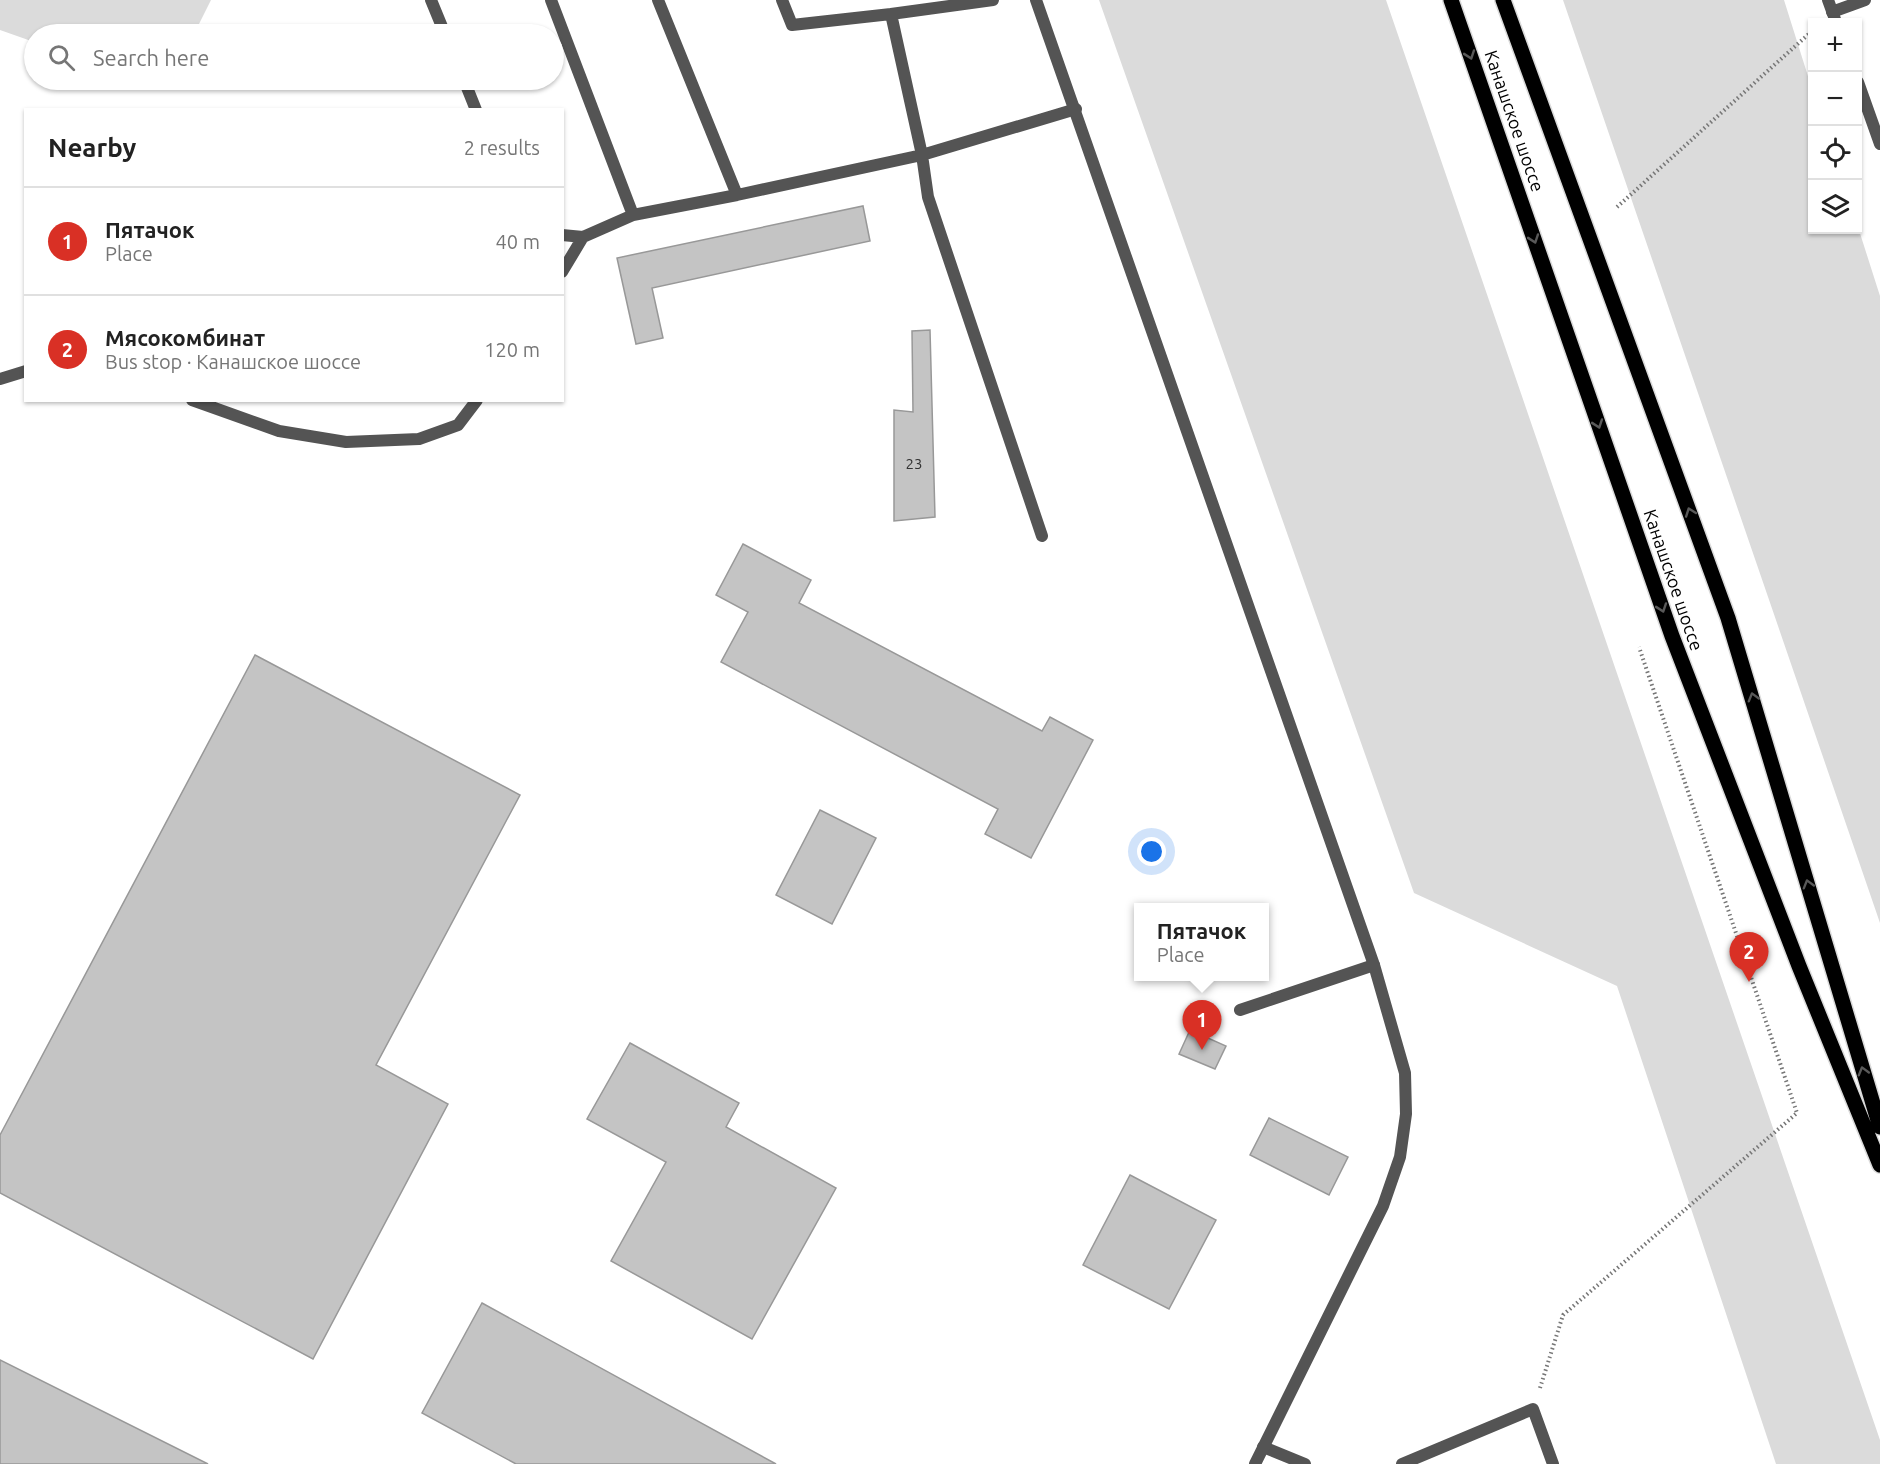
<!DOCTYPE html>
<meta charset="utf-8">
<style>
body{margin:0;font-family:Ubuntu,sans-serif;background:#f2f2f2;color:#222}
.controls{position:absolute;right:18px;top:18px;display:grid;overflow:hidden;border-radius:0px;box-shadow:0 2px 4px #0004}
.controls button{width:54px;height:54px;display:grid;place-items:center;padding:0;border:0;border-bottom:2px solid #e0e0e0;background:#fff;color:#222;font:30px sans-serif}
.you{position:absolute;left:1152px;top:852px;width:21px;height:21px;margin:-15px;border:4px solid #fff;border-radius:50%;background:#1a73e8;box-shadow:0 0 0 9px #1a73e833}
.badge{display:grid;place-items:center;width:39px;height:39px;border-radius:50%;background:#d93025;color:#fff;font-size:20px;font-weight:700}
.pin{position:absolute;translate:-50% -50px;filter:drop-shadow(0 2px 3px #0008)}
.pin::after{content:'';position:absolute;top:32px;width:21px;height:18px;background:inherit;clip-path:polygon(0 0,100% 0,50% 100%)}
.popup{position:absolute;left:1134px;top:903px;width:135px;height:78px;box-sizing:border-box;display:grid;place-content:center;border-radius:0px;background:#fff;filter:drop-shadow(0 2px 4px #0005);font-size:20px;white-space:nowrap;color:#767676}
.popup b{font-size:22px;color:#222}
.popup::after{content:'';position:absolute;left:50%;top:100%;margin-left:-12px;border:12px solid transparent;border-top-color:#fff}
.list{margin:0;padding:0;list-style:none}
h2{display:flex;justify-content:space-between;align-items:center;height:78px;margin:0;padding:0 24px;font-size:26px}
h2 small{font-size:20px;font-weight:400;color:#767676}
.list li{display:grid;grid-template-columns:39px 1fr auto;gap:18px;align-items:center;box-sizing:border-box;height:108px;padding:0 24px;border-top:2px solid #e0e0e0}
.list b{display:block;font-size:22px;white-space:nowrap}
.list p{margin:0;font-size:20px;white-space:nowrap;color:#767676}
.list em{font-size:20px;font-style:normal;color:#767676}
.icon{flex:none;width:33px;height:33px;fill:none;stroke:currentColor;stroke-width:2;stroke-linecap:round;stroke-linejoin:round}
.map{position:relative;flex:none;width:1880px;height:1464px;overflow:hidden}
.search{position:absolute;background:#fff;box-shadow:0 2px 4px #0004;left:24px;top:24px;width:540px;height:66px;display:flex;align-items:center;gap:15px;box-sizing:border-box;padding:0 21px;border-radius:33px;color:#767676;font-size:22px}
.panel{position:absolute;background:#fff;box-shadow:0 2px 4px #0004;left:24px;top:108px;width:540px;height:294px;border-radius:0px}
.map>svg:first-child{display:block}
.green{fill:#dbdbdb}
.building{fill:#c4c4c4;stroke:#989898;stroke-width:1.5}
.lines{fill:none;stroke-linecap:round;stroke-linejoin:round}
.primary-casing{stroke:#dbdbdb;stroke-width:18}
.path{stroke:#767676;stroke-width:4;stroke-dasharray:1.5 3;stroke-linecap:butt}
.lane{stroke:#545454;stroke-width:12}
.street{stroke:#545454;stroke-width:12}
.primary{stroke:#000;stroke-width:15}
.oneway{stroke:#595959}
.labels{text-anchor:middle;stroke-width:5;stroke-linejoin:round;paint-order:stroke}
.number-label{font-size:15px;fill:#313131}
.street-label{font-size:18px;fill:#000;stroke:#fff}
</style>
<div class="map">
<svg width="1880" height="1464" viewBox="0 0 1880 1464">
<rect width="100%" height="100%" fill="#fff"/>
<path class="green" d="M0,0H211L194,34H34V42L0,30Z
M1099,0H1386L1880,1440V1464H1776L1617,986L1414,893Z
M1563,0H1784L1812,89V230H1858V227L1880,296V923Z"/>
<path class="building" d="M863,206L870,241L652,288L663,338L636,344L617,258Z
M930,330L935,517L894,521V410L913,412L912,331Z
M743,544L811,580L799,603L1042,731L1050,717L1093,740L1031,858L985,834L998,809L721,662L748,612L716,595Z
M255,655L520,795L376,1065L448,1104L313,1359L0,1193V1135Z
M820,810L876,838L832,924L776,895Z
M1190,1030L1226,1046L1215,1069L1179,1054Z
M630,1043L739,1103L726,1127L836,1188L752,1339L611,1261L666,1162L587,1119Z
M1269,1118L1348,1157L1329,1195L1250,1155Z
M1130,1175L1216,1220L1169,1309L1083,1265Z
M482,1303L776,1464H516L422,1413Z
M0,1360L208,1464H0Z"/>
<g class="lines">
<g class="primary-casing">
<path id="primary" d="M1451,0L1672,636L1799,966L1880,1165
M1503,0L1728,618L1880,1127"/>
</g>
<path class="path" d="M1617,207L1812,31
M1540,1388L1563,1315L1797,1113L1639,647"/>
<path class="lane" d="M431,0L445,34
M551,0L633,215
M658,0L737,195
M782,0L792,25L891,14
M993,0L891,14L922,155L1076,109
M1832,12L1865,0
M464,80L476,110
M562,235L583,237
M562,272L583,237L633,215L737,195L922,155L928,197L1042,536
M0,379L26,371
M192,400L279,431L346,442L419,439L458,425L477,400
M1240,1010L1374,965
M1263,1447L1305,1464
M1402,1464L1533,1409L1553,1464"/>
<path class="street" d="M1036,0L1374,965L1405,1073L1406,1114L1400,1157L1383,1206L1255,1464
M1828,0L1836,22
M1858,82L1880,144"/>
<use href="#primary" class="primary"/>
</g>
<defs><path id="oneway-chevron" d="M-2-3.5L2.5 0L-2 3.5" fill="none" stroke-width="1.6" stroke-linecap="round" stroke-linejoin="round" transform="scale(1.5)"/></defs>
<g class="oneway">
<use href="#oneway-chevron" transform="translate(1470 55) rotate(71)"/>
<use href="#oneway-chevron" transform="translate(1534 239) rotate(71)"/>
<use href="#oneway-chevron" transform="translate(1598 424) rotate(71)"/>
<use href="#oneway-chevron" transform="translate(1690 512) rotate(-110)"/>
<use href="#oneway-chevron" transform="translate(1662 608) rotate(71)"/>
<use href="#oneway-chevron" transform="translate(1753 697) rotate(-106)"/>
<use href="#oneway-chevron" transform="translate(1808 884) rotate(-106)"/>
<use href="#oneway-chevron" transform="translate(1863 1071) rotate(-106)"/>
</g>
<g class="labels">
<g class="number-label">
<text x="914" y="469">23</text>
</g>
<g class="street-label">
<text transform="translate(1514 121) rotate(71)" y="6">Канашское шоссе</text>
<text transform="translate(1673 580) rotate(71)" y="6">Канашское шоссе</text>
</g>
</g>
</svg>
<div class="controls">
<button>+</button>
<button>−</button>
<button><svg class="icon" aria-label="locate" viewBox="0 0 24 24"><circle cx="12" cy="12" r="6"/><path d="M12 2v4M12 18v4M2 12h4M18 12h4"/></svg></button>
<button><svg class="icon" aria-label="layers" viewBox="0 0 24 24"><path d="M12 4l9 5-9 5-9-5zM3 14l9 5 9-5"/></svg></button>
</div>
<div class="you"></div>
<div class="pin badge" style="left:1202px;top:1050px">1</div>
<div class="popup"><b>Пятачок</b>Place</div>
<div class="pin badge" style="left:1749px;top:982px">2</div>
<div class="search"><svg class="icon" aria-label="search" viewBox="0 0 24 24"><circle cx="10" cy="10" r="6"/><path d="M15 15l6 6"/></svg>Search here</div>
<section class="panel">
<h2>Nearby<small>2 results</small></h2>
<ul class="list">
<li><span class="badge">1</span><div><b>Пятачок</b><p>Place</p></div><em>40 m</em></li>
<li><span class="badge">2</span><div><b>Мясокомбинат</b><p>Bus stop · Канашское шоссе</p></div><em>120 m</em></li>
</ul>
</section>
</div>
